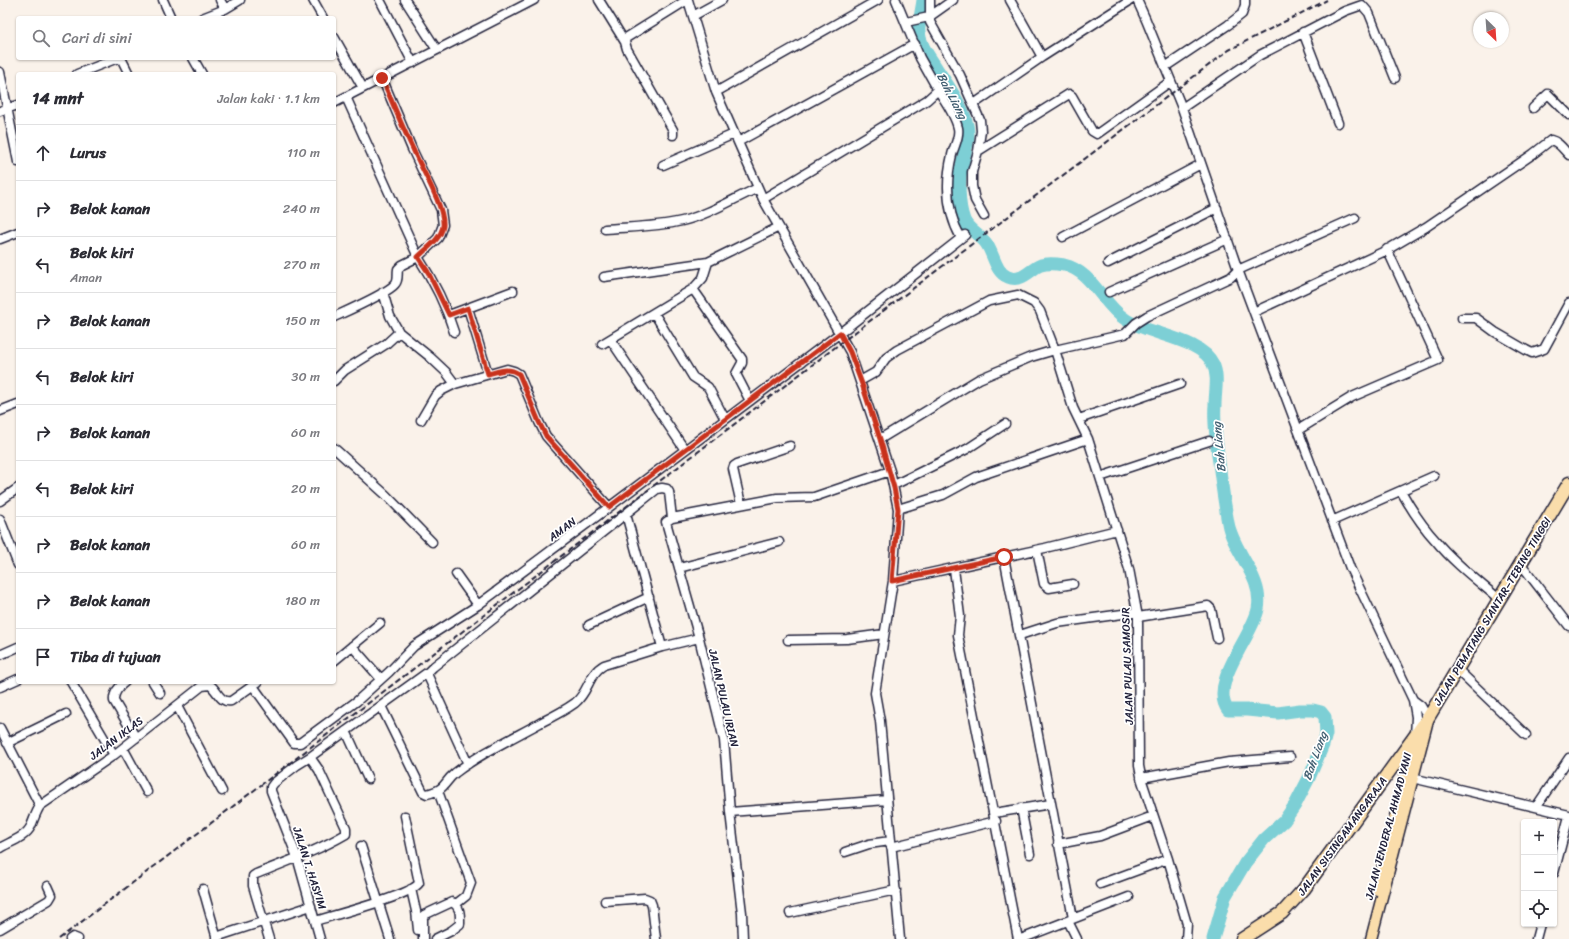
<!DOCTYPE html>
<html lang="id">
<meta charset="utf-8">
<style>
body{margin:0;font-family:Sriracha,sans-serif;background:#f2f2f3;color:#2b2b33}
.controls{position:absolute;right:12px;bottom:12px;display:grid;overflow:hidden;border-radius:4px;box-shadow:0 1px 3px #0004}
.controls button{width:36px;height:36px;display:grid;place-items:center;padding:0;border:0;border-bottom:1px solid #e1e1e2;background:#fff;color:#2b2b33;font:20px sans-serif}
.compass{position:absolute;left:1473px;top:12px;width:36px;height:36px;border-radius:50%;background:#fff;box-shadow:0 1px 3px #0004;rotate:155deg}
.stop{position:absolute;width:12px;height:12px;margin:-9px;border:3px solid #c8321e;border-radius:50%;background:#fff}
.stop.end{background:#c8321e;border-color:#fff;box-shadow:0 1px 4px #0008}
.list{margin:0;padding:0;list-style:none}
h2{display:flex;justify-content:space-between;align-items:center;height:52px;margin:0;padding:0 16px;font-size:17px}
h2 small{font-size:13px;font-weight:400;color:#7c7c81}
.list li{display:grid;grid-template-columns:26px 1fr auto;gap:12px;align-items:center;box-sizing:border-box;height:56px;padding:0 16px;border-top:1px solid #e1e1e2}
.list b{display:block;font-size:15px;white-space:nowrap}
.list p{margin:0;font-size:13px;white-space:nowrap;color:#7c7c81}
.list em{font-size:13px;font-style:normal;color:#7c7c81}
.icon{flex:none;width:22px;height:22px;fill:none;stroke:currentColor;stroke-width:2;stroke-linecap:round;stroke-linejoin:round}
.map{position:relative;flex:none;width:1569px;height:939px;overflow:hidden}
.search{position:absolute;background:#fff;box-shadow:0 1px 3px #0004;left:16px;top:16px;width:320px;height:44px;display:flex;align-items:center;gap:10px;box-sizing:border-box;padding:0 14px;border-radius:4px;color:#7c7c81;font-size:15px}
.panel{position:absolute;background:#fff;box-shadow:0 1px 3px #0004;left:16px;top:72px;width:320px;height:612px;border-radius:4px}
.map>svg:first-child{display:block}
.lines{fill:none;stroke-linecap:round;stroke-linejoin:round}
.river{stroke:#7dcfd5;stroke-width:13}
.minor-casing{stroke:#22223b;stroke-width:11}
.major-casing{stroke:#22223b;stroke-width:13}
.highway-casing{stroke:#22223b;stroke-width:15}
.minor{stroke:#fff;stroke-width:8}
.major{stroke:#faddab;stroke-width:10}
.highway{stroke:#faddab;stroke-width:12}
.rail{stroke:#22223b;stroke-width:2;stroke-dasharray:6 3;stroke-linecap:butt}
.route{stroke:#c8321e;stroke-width:5}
.labels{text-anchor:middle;stroke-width:3.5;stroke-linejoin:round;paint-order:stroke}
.street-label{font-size:11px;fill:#22223b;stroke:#fff}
.water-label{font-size:12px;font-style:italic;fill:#425f71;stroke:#fff}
</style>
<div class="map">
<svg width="1569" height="939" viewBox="0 0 1569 939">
<rect width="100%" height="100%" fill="#faf2ea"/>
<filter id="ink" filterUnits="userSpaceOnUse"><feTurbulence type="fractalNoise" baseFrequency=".025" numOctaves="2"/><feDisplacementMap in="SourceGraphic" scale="8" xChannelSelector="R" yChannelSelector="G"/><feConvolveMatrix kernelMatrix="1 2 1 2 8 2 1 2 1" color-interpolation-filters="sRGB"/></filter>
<g filter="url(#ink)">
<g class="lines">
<path class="river" d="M923,0C922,10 918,22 919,32C920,46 930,57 937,69C946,82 962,105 966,121C971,136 965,150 962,165C958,181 958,204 964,220C968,230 980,235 986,243C994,254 995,272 1008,277C1022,283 1030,269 1041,265C1047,263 1058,264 1064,265C1092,271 1103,305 1125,319C1148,335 1201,338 1213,364C1219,377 1215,391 1215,405C1214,415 1215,426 1216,437C1219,465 1223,495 1228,523C1233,552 1264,578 1258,609C1253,636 1208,684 1228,710H1247L1278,713L1300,710H1313L1321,712L1325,717L1326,734L1323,745L1309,778L1295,805L1284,821L1264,839L1245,863L1225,897L1213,939"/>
<g class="minor-casing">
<path id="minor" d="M163,0L171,18
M220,0L225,9
M313,0L323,18
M380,0L413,63
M405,0L437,50
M599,0L625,42
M688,0L716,92L763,199L850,352L890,471L898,509L893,581L875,693L880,721L900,939
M930,0V22L960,75L980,120L981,131L978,151L972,172V186L975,200L984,216
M1010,0L1042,57
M1137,0L1146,20L1182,108L1238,270L1350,568L1413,700L1416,717L1415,736
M693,16L722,0
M202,18L225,9L240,0
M906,22L929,17L953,0
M1303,32L1338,123
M334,37L363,88
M121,58L129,74
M193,58L202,74
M1165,67L1228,25L1242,14L1245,5V0
M0,72L18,162
M77,74L118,58
M938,90C945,101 955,115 958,128C960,137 954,146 952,155C945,184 946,211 961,238
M716,92L878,0
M346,97L418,257C433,280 446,306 454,332
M334,103L534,0
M974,104L1042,57L1131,0
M1182,108L1260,55L1345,11L1362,5L1369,13L1395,78
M1533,108L1548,94L1569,115
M0,111L18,105
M673,135V130L627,49L625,42L626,38L687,0
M738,142L915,44
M978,151L1069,94L1072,96L1092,131L1097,134L1171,81
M663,165L734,134
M763,199L927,100L938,90L920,58L896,0
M605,229C630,227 657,227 682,221C708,215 733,199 758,188
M1063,237L1201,164
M0,239L18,232
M1108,263L1217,208
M604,277L708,262L779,227
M693,289L742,359V363L736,374L750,401
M383,292L390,316L399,332L430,357L446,372L455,384
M1109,292L1228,239
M468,308L488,374
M1254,312L1385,251L1426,227L1533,154L1551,140C1559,142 1563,149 1569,155
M654,313L693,377L708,387L725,419
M449,315L513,291
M334,317C347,311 388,293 395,284C399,280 397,274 398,269L402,265L418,257L438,238L443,225L441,210L412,149L382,78
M1462,318H1476L1495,332L1526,350L1532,353L1544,349L1569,303
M610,339L685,450
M602,344L693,289L703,278L708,262
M334,381L345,370L386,344L399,332
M860,381L876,372L886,358L897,350L989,301L1018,295L1034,303L1040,311L1055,350L1073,408L1088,439L1129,569L1138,617L1139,766L1142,781L1168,859L1187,924L1186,939
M0,411L18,404
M1079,419L1180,384
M421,420L435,396L441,391L455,384L507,369L514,371L519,374L539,422L546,436L609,507
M1298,430L1352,397L1438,360L1387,249
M880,439L979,379L1031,357L1055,350L1125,334L1136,323L1147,316L1231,277L1238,270L1355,218
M334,448L386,495L432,542
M1100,477L1209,441
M894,485L967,449L1005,424
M1401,491C1411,509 1422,526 1436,541C1454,563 1478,581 1499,599
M0,501L18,488
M741,504L733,469L734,466L737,464L790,446
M898,509L943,495L976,477L1088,439
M626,514L662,647
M0,519L18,565
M1332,521L1434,476
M1037,550L1044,584L1049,588L1073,584
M1004,557L1073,918
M1521,564L1569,626
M679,568L779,542
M954,569L960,616L958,635L1018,939
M456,574L478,605
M893,581L1045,548L1117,530
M1138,617L1208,606L1211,609L1217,638
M589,625L649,597
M1020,635L1057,623L1137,612
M788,640L847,639L884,634
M352,646L381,679
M0,655L18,647
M334,661L380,623
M1457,669L1526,735
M71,682L114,755
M125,682C119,686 113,694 114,701L136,738
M153,682L160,693
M253,686L294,743H300L357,701L389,672L414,646L478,605L604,511L840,333L965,235
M0,687L18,679
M1413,700L1421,706L1428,718
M177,706L222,791
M381,706L423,792L427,794C447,789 442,784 455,773C481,753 511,739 540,723C552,717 564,711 575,703C589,692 588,674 604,665L662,647L699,638
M0,728L40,806
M346,731L368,779
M7,743L66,714
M123,748L147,792
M310,757L428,672
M468,764L428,676V672L433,667L657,489L662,488L667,489L669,492L672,518
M1408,777L1569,815
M1141,778L1229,762L1290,757
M438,791L471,883L466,896L456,904
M1536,807L1569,758
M1021,808L1030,854
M730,812L887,800
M994,813L1051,804
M1058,844L1100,836L1153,816
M361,846L390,939
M891,847L996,821
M0,848C10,842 26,837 31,826C34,819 36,812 40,806L114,755L202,686L210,685C218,691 220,703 231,701L258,682
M845,852L869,844L890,841
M1554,873L1569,816
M1100,884L1168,859
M203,889L217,939
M411,889L416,911L418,930
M605,901L645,898L650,900L652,905L656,939
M790,913L896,890
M315,921C334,915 411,896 419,883L405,816
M1068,921L1077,939
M0,929L49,900L52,895L48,886
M216,937L311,906
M70,939L73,937L78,939
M269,939L253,886V876L256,874C286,862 317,851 346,834V828L319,770L310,757L297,765L274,783L271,787V791L297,857L320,939
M423,939V917L424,915L452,902C461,907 460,915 460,924L451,931L435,939
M743,939L742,913L730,812L724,740L699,638L666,522L672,518L777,498L814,497L890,471
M1021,939L1129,897
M1536,939L1540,924"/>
</g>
<g class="major-casing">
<path id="major" d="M1377,890L1414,739
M1371,939L1428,720"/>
</g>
<g class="highway-casing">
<path id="highway" d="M1242,939L1282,913L1304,889L1428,718L1569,483"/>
</g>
<use href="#minor" class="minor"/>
<use href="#major" class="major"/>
<use href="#highway" class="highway"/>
<path class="rail" d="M59,939L846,339L1229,50L1327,0"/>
</g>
</g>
<g class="lines" filter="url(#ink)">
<path class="route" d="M382,78C392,102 402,126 413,149C421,168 445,207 443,226C441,239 427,248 418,257L428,272L449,315L468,308L488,374C500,371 508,367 519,374L539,422L546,436L609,507L840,333L850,352L862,384L880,439L894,488L898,509L892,581L1004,557"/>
</g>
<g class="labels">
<g class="street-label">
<text transform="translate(562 529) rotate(-37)" y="4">AMAN</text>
<text transform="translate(1492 611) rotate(-59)" y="4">JALAN PEMATANG SIANTAR–TEBING TINGGI</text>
<text transform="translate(1127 666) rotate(-92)" y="4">JALAN PULAU SAMOSIR</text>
<text transform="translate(724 698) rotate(77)" y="4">JALAN PULAU IRIAN</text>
<text transform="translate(116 738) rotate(-37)" y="4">JALAN IKLAS</text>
<text transform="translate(1388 826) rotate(-75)" y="4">JALAN JENDERAL AHMAD YANI</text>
<text transform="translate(1342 836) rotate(-54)" y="4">JALAN SISINGAMANGARAJA</text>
<text transform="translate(310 868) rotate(72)" y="4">JALAN T. HASYIM</text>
</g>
<g class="water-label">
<text transform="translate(952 96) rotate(62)" y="4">Bah Liang</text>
<text transform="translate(1219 447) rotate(-96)" y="4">Bah Liang</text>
<text transform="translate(1315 756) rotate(-70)" y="4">Bah Liang</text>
</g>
</g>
</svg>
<div class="controls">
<button>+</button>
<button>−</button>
<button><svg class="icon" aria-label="locate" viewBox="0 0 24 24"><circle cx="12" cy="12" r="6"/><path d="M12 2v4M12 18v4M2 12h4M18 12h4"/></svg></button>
</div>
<svg class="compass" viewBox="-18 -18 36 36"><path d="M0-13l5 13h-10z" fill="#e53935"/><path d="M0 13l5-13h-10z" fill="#7c7c81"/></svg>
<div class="stop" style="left:1004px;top:557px"></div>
<div class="stop end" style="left:382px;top:78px"></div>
<div class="search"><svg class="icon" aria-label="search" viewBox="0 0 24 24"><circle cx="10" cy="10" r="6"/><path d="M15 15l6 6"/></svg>Cari di sini</div>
<section class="panel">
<h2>14 mnt<small>Jalan kaki · 1.1 km</small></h2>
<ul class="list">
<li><svg class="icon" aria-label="ahead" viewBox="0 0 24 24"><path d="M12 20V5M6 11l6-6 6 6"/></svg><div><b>Lurus</b></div><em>110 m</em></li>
<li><svg class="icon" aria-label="right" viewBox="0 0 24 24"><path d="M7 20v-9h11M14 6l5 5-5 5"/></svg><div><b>Belok kanan</b></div><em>240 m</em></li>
<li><svg class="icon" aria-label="left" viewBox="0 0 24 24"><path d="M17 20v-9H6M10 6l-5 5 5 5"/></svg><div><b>Belok kiri</b><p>Aman</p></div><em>270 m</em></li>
<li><svg class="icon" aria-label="right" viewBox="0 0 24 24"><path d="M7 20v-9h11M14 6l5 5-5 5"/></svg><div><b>Belok kanan</b></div><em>150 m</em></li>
<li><svg class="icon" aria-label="left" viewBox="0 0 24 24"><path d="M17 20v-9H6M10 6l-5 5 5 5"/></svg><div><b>Belok kiri</b></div><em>30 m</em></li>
<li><svg class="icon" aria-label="right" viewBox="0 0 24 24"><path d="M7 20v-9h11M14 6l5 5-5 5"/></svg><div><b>Belok kanan</b></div><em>60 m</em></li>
<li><svg class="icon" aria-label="left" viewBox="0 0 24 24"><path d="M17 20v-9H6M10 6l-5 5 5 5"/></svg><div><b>Belok kiri</b></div><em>20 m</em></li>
<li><svg class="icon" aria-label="right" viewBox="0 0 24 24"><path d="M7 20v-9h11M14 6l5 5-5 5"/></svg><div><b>Belok kanan</b></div><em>60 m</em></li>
<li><svg class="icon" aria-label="right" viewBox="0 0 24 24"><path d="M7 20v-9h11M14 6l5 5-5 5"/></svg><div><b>Belok kanan</b></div><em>180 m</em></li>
<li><svg class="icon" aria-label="arrive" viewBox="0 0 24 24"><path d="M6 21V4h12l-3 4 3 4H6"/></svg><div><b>Tiba di tujuan</b></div></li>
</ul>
</section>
</div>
